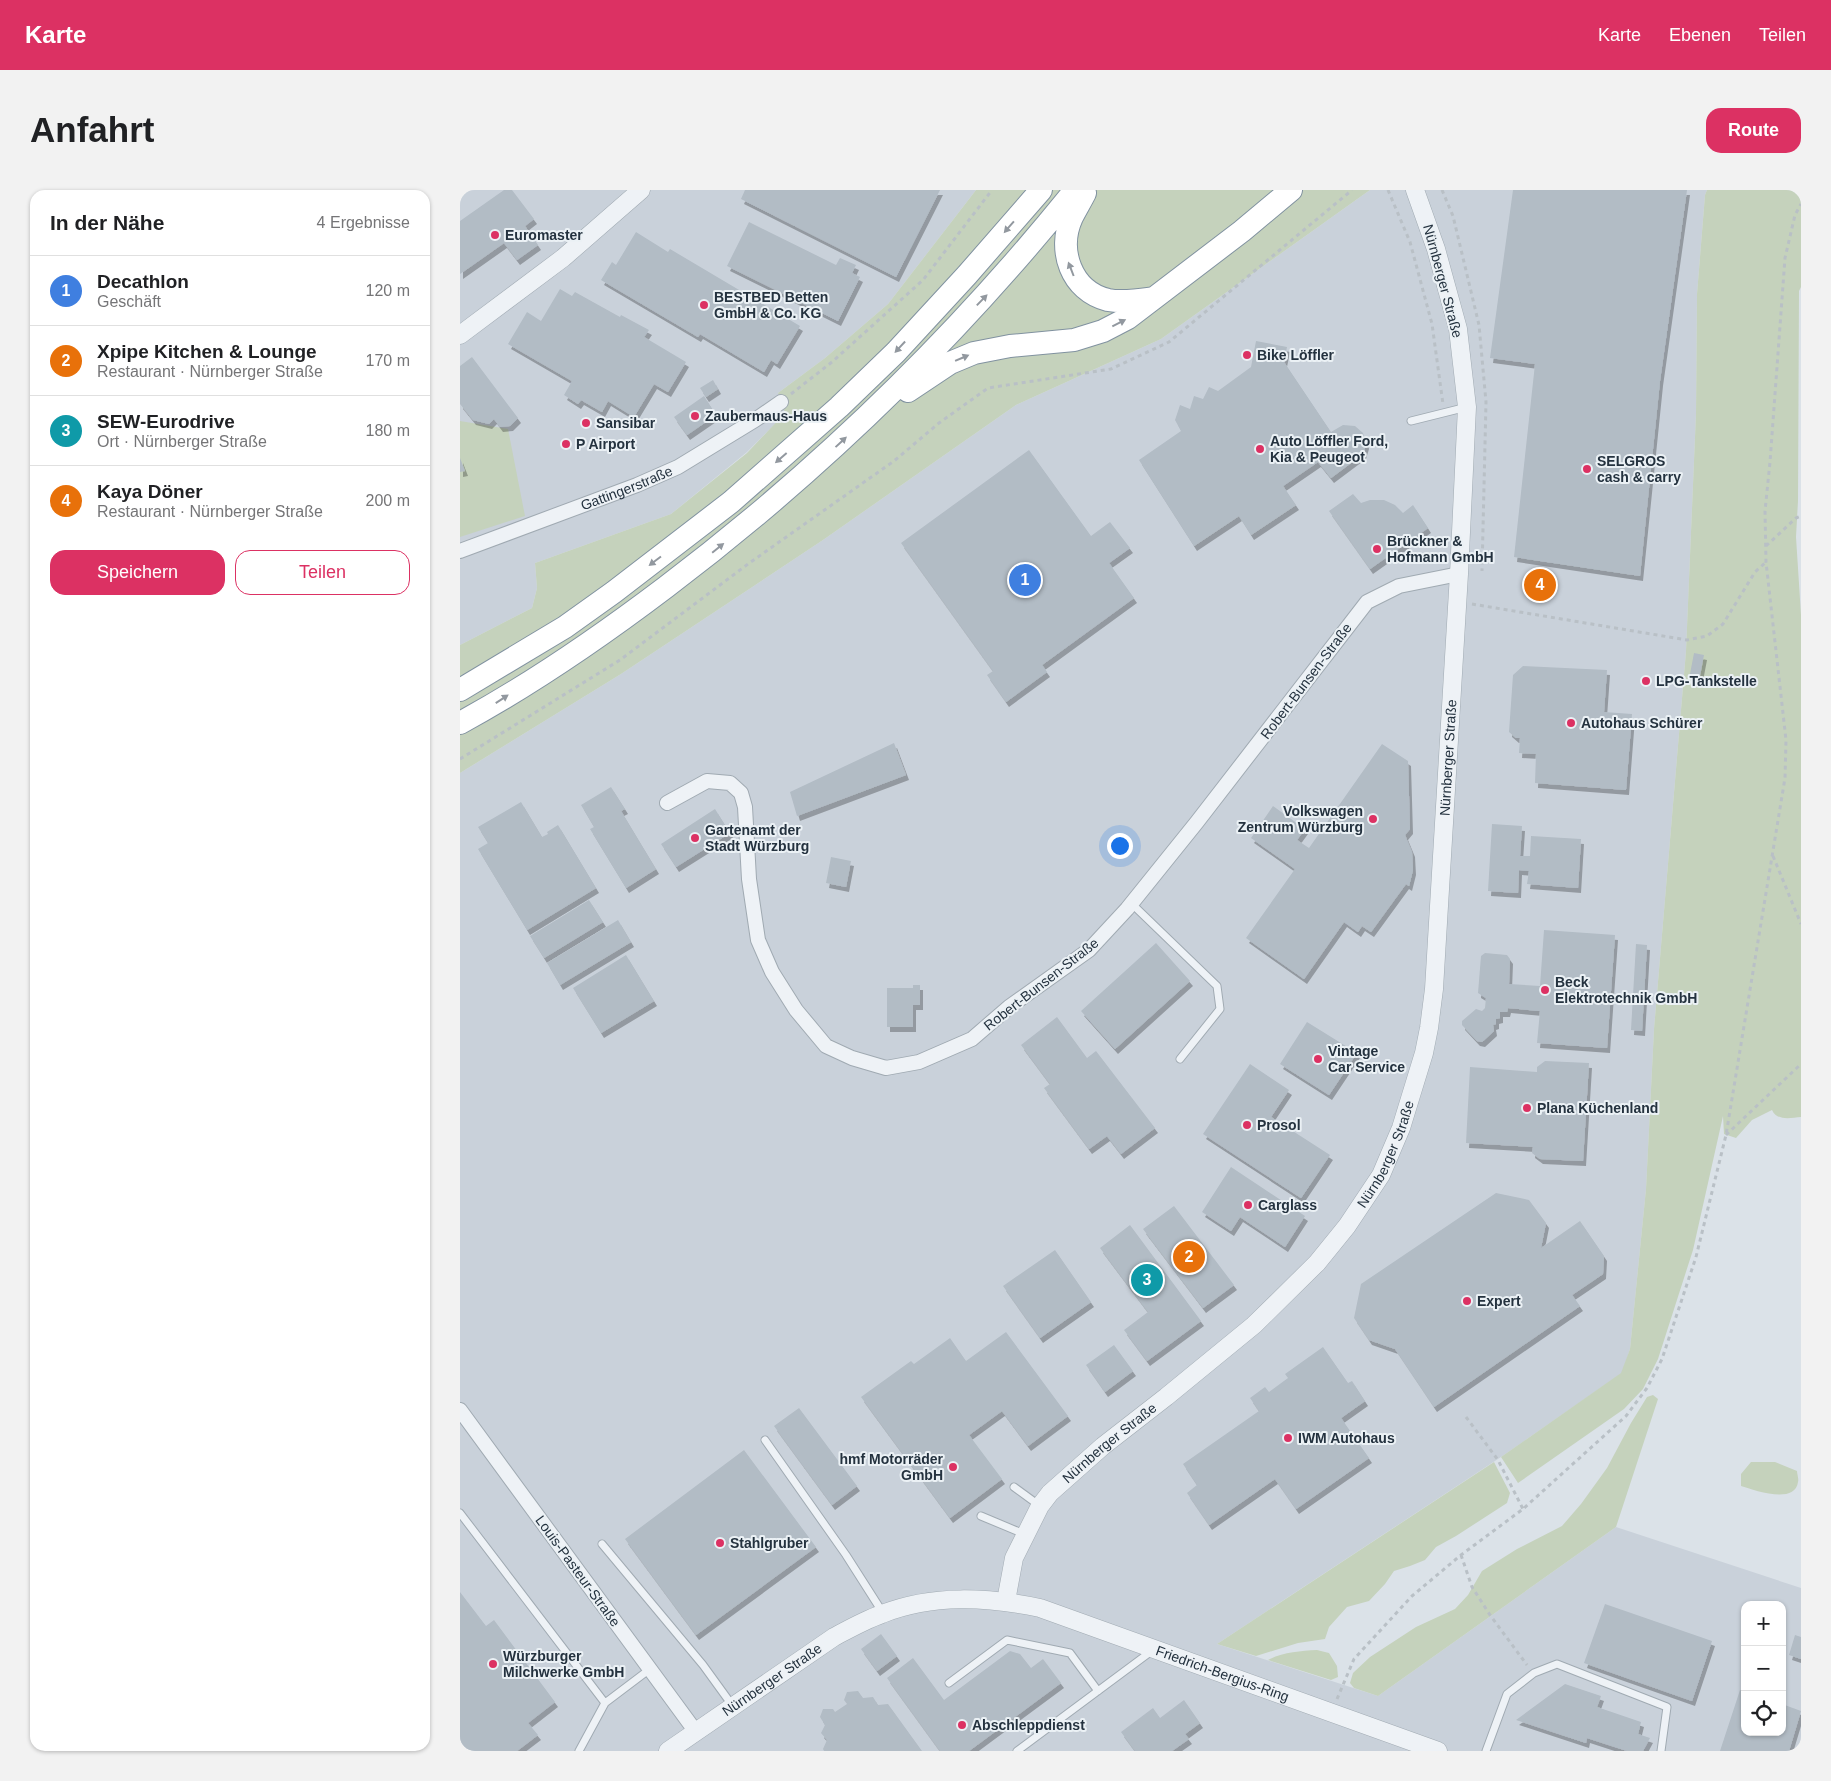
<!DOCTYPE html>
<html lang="de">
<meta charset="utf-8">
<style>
body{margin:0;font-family:Helvetica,sans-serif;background:#f2f2f2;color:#202124}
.controls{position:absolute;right:15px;bottom:15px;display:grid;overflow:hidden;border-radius:10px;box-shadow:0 1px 4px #0004}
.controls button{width:45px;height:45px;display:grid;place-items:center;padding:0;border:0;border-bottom:1px solid #e0e0e0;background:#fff;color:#202124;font:25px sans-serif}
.you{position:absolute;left:659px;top:655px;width:18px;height:18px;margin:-12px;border:4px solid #fff;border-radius:50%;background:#1a73e8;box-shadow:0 0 0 8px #1a73e833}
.badge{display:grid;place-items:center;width:32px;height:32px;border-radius:50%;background:#dc3163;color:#fff;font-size:16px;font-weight:700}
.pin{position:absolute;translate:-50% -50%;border:2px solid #fff;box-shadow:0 1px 5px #0006}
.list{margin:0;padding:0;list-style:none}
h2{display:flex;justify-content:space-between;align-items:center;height:65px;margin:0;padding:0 20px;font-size:21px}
h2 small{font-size:16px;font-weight:400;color:#757577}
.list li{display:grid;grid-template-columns:32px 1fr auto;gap:15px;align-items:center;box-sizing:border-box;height:70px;padding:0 20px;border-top:1px solid #e0e0e0}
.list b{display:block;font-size:19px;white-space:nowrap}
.list p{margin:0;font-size:16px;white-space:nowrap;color:#757577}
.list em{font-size:16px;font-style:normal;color:#757577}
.actions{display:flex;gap:10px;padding:15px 20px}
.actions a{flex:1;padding:11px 0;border:1px solid #dc3163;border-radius:15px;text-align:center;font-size:18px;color:#dc3163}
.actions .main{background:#dc3163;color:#fff}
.icon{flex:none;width:28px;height:28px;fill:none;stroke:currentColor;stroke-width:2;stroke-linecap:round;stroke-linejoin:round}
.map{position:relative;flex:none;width:1341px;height:1561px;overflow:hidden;border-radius:15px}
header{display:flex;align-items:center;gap:30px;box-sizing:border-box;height:70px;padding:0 25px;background:#dc3163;color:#fff}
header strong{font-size:24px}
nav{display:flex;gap:28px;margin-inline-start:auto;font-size:18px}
.intro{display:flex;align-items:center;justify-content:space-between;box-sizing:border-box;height:120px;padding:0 30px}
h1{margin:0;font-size:35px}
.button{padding:12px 22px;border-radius:15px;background:#dc3163;color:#fff;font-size:18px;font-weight:700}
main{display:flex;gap:30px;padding:0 30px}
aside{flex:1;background:#fff;border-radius:15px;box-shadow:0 1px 4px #0004}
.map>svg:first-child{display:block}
.built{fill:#c9d1da;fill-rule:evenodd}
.green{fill:#c5d2bc}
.building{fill:#b2bcc5;filter:url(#shadow)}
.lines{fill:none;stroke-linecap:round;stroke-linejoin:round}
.service-casing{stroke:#a0aab2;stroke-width:9}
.minor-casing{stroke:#a0aab2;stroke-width:16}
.tertiary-casing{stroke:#a0aab2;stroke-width:19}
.trunk-casing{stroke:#8192a0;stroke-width:24}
.path{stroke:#b9c0c6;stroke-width:3;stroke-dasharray:4 4;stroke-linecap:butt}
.service{stroke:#eef2f6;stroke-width:7}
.minor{stroke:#eef2f6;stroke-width:14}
.tertiary{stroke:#eef2f6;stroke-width:18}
.trunk{stroke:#fff;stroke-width:22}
.oneway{fill:#92989f}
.poi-dot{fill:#dc3163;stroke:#ebf1f5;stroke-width:2}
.labels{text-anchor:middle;stroke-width:4;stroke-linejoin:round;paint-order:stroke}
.poi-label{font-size:14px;font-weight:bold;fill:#24323f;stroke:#ebf1f5;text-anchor:start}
.street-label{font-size:14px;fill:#24323f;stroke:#ebf1f5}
</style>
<header>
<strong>Karte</strong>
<nav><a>Karte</a><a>Ebenen</a><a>Teilen</a></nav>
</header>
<div class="intro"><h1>Anfahrt</h1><a class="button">Route</a></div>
<main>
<aside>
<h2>In der Nähe<small>4 Ergebnisse</small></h2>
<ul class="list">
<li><span class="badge" style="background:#3f7fe0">1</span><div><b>Decathlon</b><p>Geschäft</p></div><em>120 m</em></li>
<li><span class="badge" style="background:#e8710a">2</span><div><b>Xpipe Kitchen &amp; Lounge</b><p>Restaurant · Nürnberger Straße</p></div><em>170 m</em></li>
<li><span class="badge" style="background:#0f9aa8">3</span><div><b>SEW-Eurodrive</b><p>Ort · Nürnberger Straße</p></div><em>180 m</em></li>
<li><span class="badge" style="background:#e8710a">4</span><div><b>Kaya Döner</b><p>Restaurant · Nürnberger Straße</p></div><em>200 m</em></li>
</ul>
<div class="actions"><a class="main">Speichern</a><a>Teilen</a></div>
</aside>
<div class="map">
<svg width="1341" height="1561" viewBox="0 0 1341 1561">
<defs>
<filter id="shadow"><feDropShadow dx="3" dy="5" stdDeviation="0" flood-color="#0004"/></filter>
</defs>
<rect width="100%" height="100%" fill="#dbe2e8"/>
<path class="built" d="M0,0H516L428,114L365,168L318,203L326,223L287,262L211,324L75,373L77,398L72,418L0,455Z
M910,0H1247L1245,5L1237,104L1236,223L1226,461L1194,839L1186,999L1170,1159L1162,1183L1041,1267L757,1454L918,1506L1156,1337L1341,1398V1561H0V583L161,484L363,350L556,215L701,149ZM1285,1415H1322V1542H1285Z"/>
<path class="green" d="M516,0H910L701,149L556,215L363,350L161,484L0,583V455L72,418L77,398L75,373L211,324L287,263L325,223L318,203L365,168L428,114Z
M1247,0H1341V97L1339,101L1338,311L1336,347L1341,425V927C1330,928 1317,931 1312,920L1292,930L1276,948L1264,944L1263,926L1233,1060L1198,1169L1183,1199L1164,1219L1058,1293L1041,1267L1161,1183L1170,1159L1186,999L1194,839L1226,461L1236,223L1237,104L1245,5Z
M0,231L48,239L65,326L0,347Z
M1193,1205L1198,1209L1156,1337L918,1506L894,1498L890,1493L893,1483L910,1467L956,1437L995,1419L1008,1405L1022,1381L1057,1359L1102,1336L1121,1314L1147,1278L1171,1233L1187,1207Z
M1034,1272L1050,1303L1047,1313L996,1346L976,1357L965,1370L950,1376L934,1381L925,1394L909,1411L887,1417L869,1437L865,1449L838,1453L796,1466L757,1454Z
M1291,1272H1315L1337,1281C1337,1284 1339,1289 1338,1292C1335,1315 1294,1300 1281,1296V1284Z
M857,1460L869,1463L877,1476L878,1487L871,1490L808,1470C823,1462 840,1461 857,1460Z"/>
<path class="building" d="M44,0H52L74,29L65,36L78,55L57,70L44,53L0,84V31Z
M285,0H480L436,87L281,9Z
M1053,0H1227L1200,191L1180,386L1054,367L1075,174L1030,168Z
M289,32L376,75L380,68L396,75L392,83L400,87L378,131L267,76Z
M176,42L208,62L210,59L340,136L317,174L311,170L304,182L240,144L238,147L141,90L152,72L156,75Z
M100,99L112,106L115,102L160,127L161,125L189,140L184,147L226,172L208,202L194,194L174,227L148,211L142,222L121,210L118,214L104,205L112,191L48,154L67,122L81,131Z
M796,151L827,157L824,172L871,242L883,235L895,236L903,243L906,254L903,264L871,288L858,272L823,296L836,315L791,345L779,326L734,356L679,270L721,241L715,230L720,215L730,219L734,206L743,209L749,197L758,201L791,177Z
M12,167L58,228L50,236L40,237L34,229L29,234L13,230L0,214V176Z
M253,190L258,199L246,207L240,198Z
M244,206L256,225L227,245L214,227Z
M569,260L631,346L650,332L670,358L649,373L674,408L582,475L587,482L546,512L527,485L533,481L441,353Z
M0,268L5,281L0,282Z
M893,304L901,313L910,310H924L935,315L943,323L953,315L968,338L910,379L869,321Z
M1234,463L1244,465L1240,486L1230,484Z
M1063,476L1147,480L1144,522L1172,524L1166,600L1075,593L1076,564L1059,563L1060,548H1056L1049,542L1053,485Z
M434,553L446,585L337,626L330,602Z
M922,554L948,571L950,639L945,645L952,662L953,680L949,696L946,694L911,742L902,736L898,742L884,732L844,789L786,748L835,679L791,648L813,616L845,639L837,650L849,658Z
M151,597L165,619L161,621L196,679L166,698L130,639L134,637L121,615Z
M61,612L82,647L88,644L87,642L98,635L136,698L67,740L18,659L28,653L18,637Z
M255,619L270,643L216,677L201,654Z
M1032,634L1062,636L1060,666H1070L1071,646L1121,649L1118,698L1067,694L1069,681L1059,680L1058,703L1028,701Z
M371,667L391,671L386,697L366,693Z
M129,710L143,732L84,768L70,746Z
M158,730L171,752L100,795L87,773Z
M1084,740L1155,745L1147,858L1077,853L1080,821L1048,818L1047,822H1040V828L1036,829V834L1033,835L1034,841L1022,852L1017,851L1002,835V831L1016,819L1022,821L1025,818L1026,808L1018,803L1021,766L1025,763L1047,765L1050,769L1049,794L1080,796Z
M696,753L730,791L655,859L621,821Z
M1176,754L1187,755L1182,841L1171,840Z
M166,765L194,811L141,843L113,798Z
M453,795H460V815H453V837H427V798H453Z
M597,827L627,868L636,861L695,938L661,964L647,946L629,959L584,898L590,894L561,855Z
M847,832L897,863L869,905L820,874Z
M1085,871L1129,873L1123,971L1080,969L1072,963L1073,957L1006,953L1010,877L1077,882V877Z
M790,874L829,900L811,927L870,965L841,1008L743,944Z
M771,977L845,1026L825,1057L780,1027L771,1041L742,1022Z
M1036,1003L1069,1010L1086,1033L1081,1058L1120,1031L1144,1066L1143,1084L1112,1105L1120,1116L974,1217L935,1159L909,1150L894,1128L901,1094Z
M714,1016L774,1095L743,1118L683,1039Z
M670,1035L741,1131L687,1171L664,1140L688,1122L640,1058Z
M595,1060L631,1112L580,1148L543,1096Z
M546,1142L608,1226L568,1256L542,1221L509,1245L542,1289L490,1328L401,1207L451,1171L454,1174L490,1148L506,1171Z
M654,1155L673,1181L645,1202L626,1175Z
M863,1157L888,1193L892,1191L905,1211L881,1228L909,1268L836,1319L815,1289L749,1335L727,1303L737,1295L723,1274L799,1221L790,1208L805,1197L809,1202L828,1188L825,1184Z
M339,1218L397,1296L372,1315L314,1236Z
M284,1260L356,1357L236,1445L165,1349Z
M0,1402L26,1436L34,1430L95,1512L68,1533L78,1545L57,1561H0Z
M1145,1414L1252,1451L1232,1511L1124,1473Z
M421,1444L437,1466L417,1481L401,1459Z
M1335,1445L1341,1447V1469L1329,1465Z
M550,1461L560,1464L571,1478L583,1469L601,1493L509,1561H480L427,1488L453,1468L484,1510Z
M1105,1494L1141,1506L1137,1517L1181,1532L1178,1544L1190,1548L1183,1561H1167L1127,1548L1126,1553L1056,1530Z
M1280,1500L1285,1502V1542H1322V1514L1341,1521L1329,1561H1260Z
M398,1501L403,1508L413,1507L418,1515L428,1514L462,1561H364L363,1559L367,1550L361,1543L365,1535L360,1527L363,1519H373L375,1522L387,1514L384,1510L387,1502Z
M724,1510L740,1533L725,1544L729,1549L712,1561H675L661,1542L693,1518L700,1528Z"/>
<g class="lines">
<g class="service-casing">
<path id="service" d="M951,231L1007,217
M671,713L757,796L760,819L720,869
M305,1250L386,1365L423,1423
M554,1297L580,1316
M0,1323L145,1513
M521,1326L564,1344
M142,1354L243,1475L272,1515
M489,1493L547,1450L610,1463L638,1501
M119,1561L145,1513L190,1479
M557,1561L693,1460
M1026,1561L1047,1504L1074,1483L1097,1474L1207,1517L1201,1561"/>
</g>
<g class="minor-casing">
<g id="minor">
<path id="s1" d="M0,361L177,295L218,277L295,230L321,212"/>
<path d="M207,613L247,591L270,593L281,603L285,617L289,689L298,750L312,782L336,820L366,856L392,868L426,878L459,872L512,849L549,817L629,760L667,719L737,632L907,412L939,396L999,384"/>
<path d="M0,1220L236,1542"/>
</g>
</g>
<g class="tertiary-casing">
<g id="tertiary">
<path d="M0,145L103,68L181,0"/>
<path id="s2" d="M546,1411L554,1368L580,1316L590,1303L643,1256L706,1207L794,1135L857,1073L887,1036L921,985L941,938L964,863L969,838L974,799L999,384L1007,217L998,139L976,59L955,0"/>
<path id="s3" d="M208,1561L374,1447C389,1439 405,1430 422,1424C473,1404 527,1407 580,1418L978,1561"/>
</g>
</g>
<g class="trunk-casing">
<path id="trunk" d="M625,3C621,11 616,19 612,27C597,60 611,101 648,110C663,113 680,110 694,108
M448,201L490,173L514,163L550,156L614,150L643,141L668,128L782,41L831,0
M0,500L105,437L154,402L271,312L379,217L436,162L507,85L581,0
M0,533C72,494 140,447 206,397C358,282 495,149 615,0"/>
</g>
<path class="path" d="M928,0L950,52L972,134L983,214
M982,0L993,26L1019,135L1026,212L1022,381
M331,204L372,172L463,90L532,0
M1306,356L1336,328L1341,326
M1012,414L1227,450L1247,446L1263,434L1295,382L1306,372
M0,569L160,470L288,374L434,271L479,233L528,198L651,179L709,152L892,0
M1313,666L1341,734
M1266,945L1341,874
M1006,1227L1038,1270L1063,1319
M1001,1365L1012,1397L1030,1425L1067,1475
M877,1509L894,1469L952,1406L1001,1365L1063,1319L1166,1226L1187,1198L1202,1169L1236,1067L1266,945L1325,588L1326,550L1306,372L1305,321L1310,272L1325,68L1335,25L1341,14"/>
<use href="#service" class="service"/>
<use href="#minor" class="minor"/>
<use href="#tertiary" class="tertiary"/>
<use href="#trunk" class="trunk"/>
</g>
<defs><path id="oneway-solid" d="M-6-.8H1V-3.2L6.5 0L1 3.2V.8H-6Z" transform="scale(1.25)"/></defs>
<g class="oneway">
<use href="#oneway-solid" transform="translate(549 37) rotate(131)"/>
<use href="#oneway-solid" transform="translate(611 79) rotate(-111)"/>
<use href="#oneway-solid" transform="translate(522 110) rotate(-46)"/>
<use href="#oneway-solid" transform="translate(659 133) rotate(-27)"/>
<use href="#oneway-solid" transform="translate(440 157) rotate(133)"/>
<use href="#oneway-solid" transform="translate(502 168) rotate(-23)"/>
<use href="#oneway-solid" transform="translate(381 252) rotate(-43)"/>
<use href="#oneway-solid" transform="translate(321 268) rotate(139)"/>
<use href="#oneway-solid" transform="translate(258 358) rotate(-39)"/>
<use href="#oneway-solid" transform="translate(195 371) rotate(143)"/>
<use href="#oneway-solid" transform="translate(42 509) rotate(-33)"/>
</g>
<g class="poi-dot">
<circle cx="35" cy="45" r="5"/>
<circle cx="244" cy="115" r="5"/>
<circle cx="787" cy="165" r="5"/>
<circle cx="235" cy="226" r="5"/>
<circle cx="126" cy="233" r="5"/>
<circle cx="106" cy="254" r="5"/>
<circle cx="800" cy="259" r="5"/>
<circle cx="1127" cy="279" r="5"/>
<circle cx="917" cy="359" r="5"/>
<circle cx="1186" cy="491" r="5"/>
<circle cx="1111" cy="533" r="5"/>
<circle cx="913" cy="629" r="5"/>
<circle cx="235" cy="648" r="5"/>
<circle cx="1085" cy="800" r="5"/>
<circle cx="858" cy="869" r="5"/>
<circle cx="1067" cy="918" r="5"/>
<circle cx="787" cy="935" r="5"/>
<circle cx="788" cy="1015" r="5"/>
<circle cx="1007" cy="1111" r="5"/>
<circle cx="828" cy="1248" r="5"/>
<circle cx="493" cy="1277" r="5"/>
<circle cx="260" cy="1353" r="5"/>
<circle cx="33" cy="1474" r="5"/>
<circle cx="502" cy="1535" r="5"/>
</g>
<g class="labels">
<g class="poi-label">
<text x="45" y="50">Euromaster</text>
<text x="254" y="112">BESTBED Betten<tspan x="254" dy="16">GmbH &amp; Co. KG</tspan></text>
<text x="797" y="170">Bike Löffler</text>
<text x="245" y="231">Zaubermaus-Haus</text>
<text x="136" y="238">Sansibar</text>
<text x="810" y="256">Auto Löffler Ford,<tspan x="810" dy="16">Kia &amp; Peugeot</tspan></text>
<text x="116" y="259">P Airport</text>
<text x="1137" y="276">SELGROS<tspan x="1137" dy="16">cash &amp; carry</tspan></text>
<text x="927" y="356">Brückner &amp;<tspan x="927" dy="16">Hofmann GmbH</tspan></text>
<text x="1196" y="496">LPG-Tankstelle</text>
<text x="1121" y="538">Autohaus Schürer</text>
<text x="903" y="626" text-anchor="end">Volkswagen<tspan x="903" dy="16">Zentrum Würzburg</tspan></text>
<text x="245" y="645">Gartenamt der<tspan x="245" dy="16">Stadt Würzburg</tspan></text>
<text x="1095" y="797">Beck<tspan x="1095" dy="16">Elektrotechnik GmbH</tspan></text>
<text x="868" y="866">Vintage<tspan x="868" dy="16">Car Service</tspan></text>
<text x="1077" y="923">Plana Küchenland</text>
<text x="797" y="940">Prosol</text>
<text x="798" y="1020">Carglass</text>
<text x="1017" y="1116">Expert</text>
<text x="838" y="1253">IWM Autohaus</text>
<text x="483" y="1274" text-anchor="end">hmf Motorräder<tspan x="483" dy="16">GmbH</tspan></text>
<text x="270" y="1358">Stahlgruber</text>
<text x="43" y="1471">Würzburger<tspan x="43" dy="16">Milchwerke GmbH</tspan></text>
<text x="512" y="1540">Abschleppdienst</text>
</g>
<g class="street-label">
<text transform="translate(983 91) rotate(75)" y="5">Nürnberger Straße</text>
<text dy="5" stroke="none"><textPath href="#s1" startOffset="178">Gattingerstraße</textPath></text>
<text transform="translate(846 491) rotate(-53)" y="5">Robert-Bunsen-Straße</text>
<text dy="5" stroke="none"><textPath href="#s2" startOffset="1006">Nürnberger Straße</textPath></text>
<text transform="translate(581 794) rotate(-38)" y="5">Robert-Bunsen-Straße</text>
<text dy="5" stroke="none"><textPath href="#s2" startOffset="601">Nürnberger Straße</textPath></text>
<text dy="5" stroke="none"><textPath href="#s2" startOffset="196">Nürnberger Straße</textPath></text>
<text transform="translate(118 1381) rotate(54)" y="5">Louis-Pasteur-Straße</text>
<text dy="5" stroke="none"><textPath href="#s3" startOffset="609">Friedrich-Bergius-Ring</textPath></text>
<text dy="5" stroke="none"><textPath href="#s3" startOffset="126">Nürnberger Straße</textPath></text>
</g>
</g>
</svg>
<div class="controls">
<button>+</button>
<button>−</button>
<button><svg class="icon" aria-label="locate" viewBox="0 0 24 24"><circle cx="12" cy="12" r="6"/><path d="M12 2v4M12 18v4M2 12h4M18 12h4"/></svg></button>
</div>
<div class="you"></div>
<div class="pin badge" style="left:565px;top:390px;background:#3f7fe0">1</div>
<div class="pin badge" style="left:729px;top:1067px;background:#e8710a">2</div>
<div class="pin badge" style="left:687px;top:1090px;background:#0f9aa8">3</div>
<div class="pin badge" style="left:1080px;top:395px;background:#e8710a">4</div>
</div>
</main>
